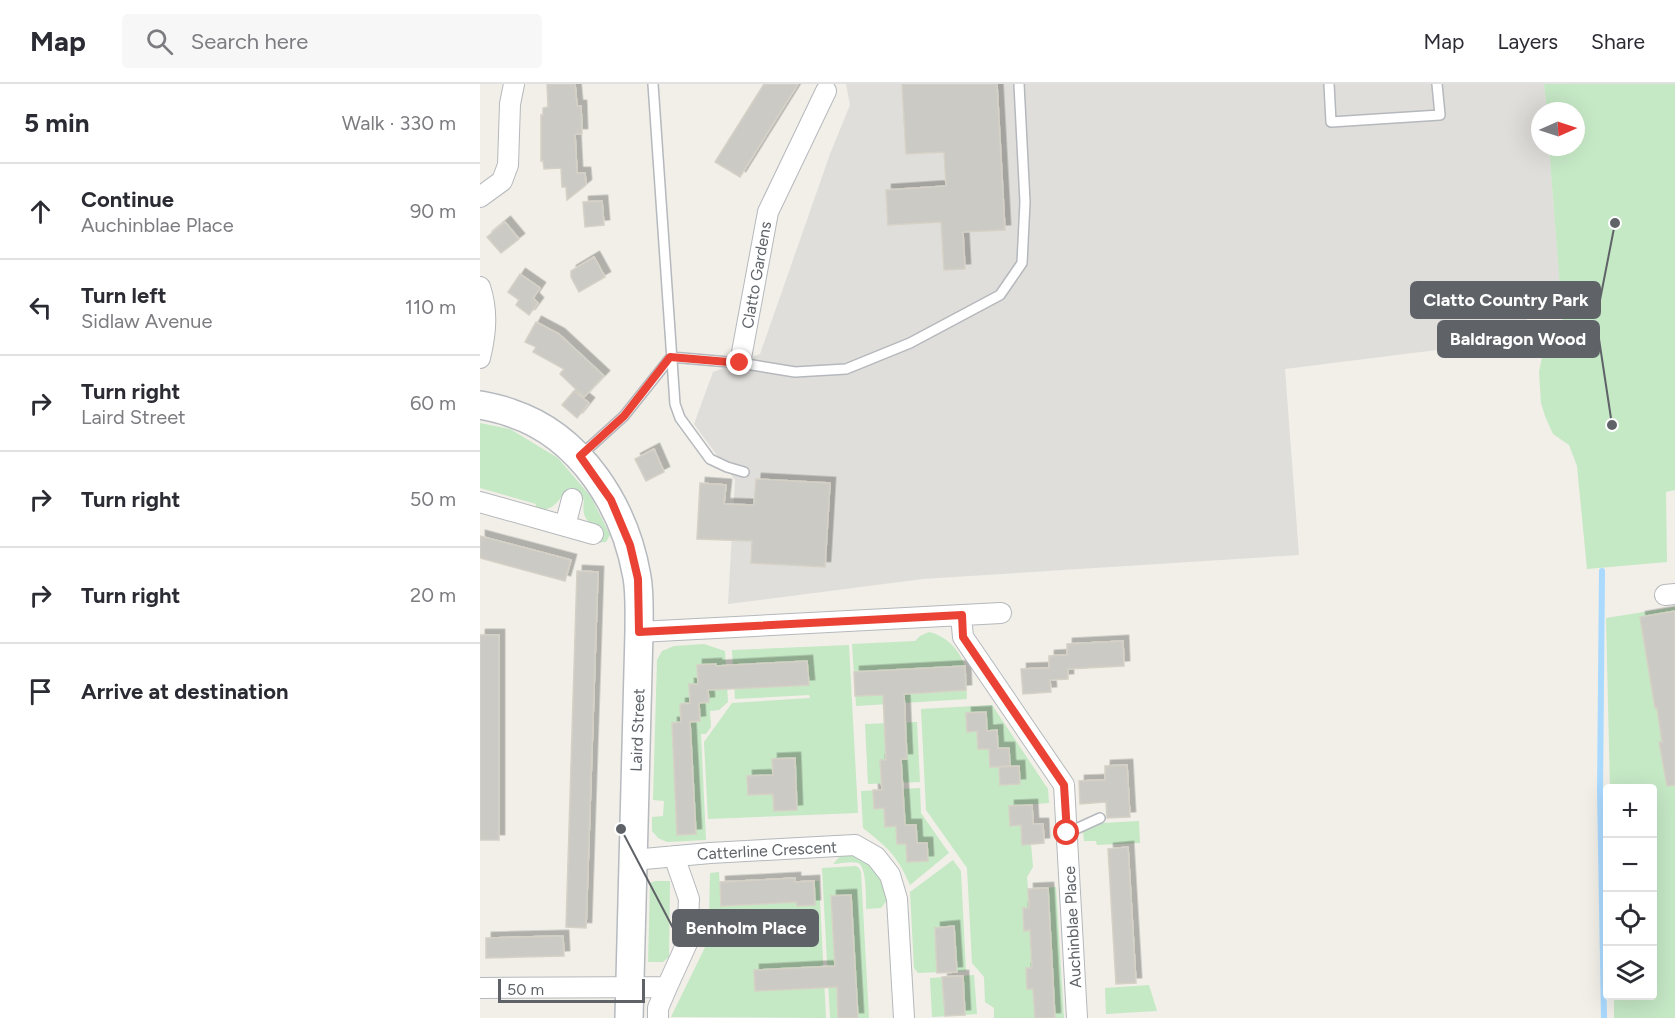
<!DOCTYPE html>
<meta charset="utf-8">
<style>
body{margin:0;font-family:Figtree,sans-serif;background:#f7f7f7;color:#2b2b33}
.controls{position:absolute;right:18px;bottom:18px;display:grid;overflow:hidden;border-radius:6px;box-shadow:0 6px 24px #0002}
.controls button{width:54px;height:54px;display:grid;place-items:center;padding:0;border:0;border-bottom:2px solid #e1e1e2;background:#fff;color:#2b2b33;font:30px sans-serif}
.compass{position:absolute;left:1051px;top:18px;width:54px;height:54px;border-radius:50%;background:#fff;box-shadow:0 6px 24px #0002;rotate:87deg}
.scale{position:absolute;left:18px;bottom:15px;width:147px;box-sizing:border-box;padding-left:6px;border:3px solid #5f6368;border-top:0;font-size:16px;line-height:21px;white-space:nowrap;color:#5f6368;-webkit-text-stroke:4px #fff;paint-order:stroke}
.stop{position:absolute;width:18px;height:18px;margin:-14px;border:4px solid #ea4335;border-radius:50%;background:#fff}
.stop.end{background:#ea4335;border-color:#fff;box-shadow:0 2px 6px #0008}
.list{margin:0;padding:0;list-style:none}
h2{display:flex;justify-content:space-between;align-items:center;height:78px;margin:0;padding:0 24px;font-size:26px}
h2 small{font-size:20px;font-weight:400;color:#7c7c81}
.list li{display:grid;grid-template-columns:39px 1fr auto;gap:18px;align-items:center;box-sizing:border-box;height:96px;padding:0 24px;border-top:2px solid #e1e1e2}
.list b{display:block;font-size:22px;white-space:nowrap}
.list p{margin:0;font-size:20px;white-space:nowrap;color:#7c7c81}
.list em{font-size:20px;font-style:normal;color:#7c7c81}
.icon{flex:none;width:33px;height:33px;fill:none;stroke:currentColor;stroke-width:2;stroke-linecap:round;stroke-linejoin:round}
.map{position:relative;flex:none;width:1195px;height:934px;overflow:hidden}
header{display:flex;align-items:center;gap:36px;box-sizing:border-box;height:84px;padding:0 30px;background:#fff;border-bottom:2px solid #e1e1e2}
header strong{font-size:28px}
nav{display:flex;gap:33px;margin-inline-start:auto;font-size:21px}
.search{width:420px;height:54px;background:#f7f7f7;display:flex;align-items:center;gap:15px;box-sizing:border-box;padding:0 21px;border-radius:6px;color:#7c7c81;font-size:22px}
main{display:flex}
aside{flex:1;background:#fff}
.map>svg:first-child{display:block}
.industrial{fill:#e0deda}
.green{fill:#c5e8c5;fill-rule:evenodd}
.lines{fill:none;stroke-linecap:round;stroke-linejoin:round}
.stream{stroke:#aadaff;stroke-width:6}
.building{fill:#cccac5;stroke:#d6d1c6;stroke-width:1.5;filter:url(#shadow)}
.lane-casing{stroke:#b5b8bc;stroke-width:12}
.street-casing{stroke:#b5b8bc;stroke-width:22}
.secondary-casing{stroke:#b6babf;stroke-width:30}
.lane{stroke:#fff;stroke-width:9}
.street{stroke:#fff;stroke-width:20}
.secondary{stroke:#fff;stroke-width:27}
.route{stroke:#ea4335;stroke-width:8}
.labels{text-anchor:middle;stroke-width:6;stroke-linejoin:round;paint-order:stroke}
.street-label{font-size:16px;fill:#5f6368;stroke:#fff}
.leader{fill:none;stroke:#5f6368;stroke-width:2}
.callout-dot{fill:#5f6368;stroke:#fff;stroke-width:2}
.callout{fill:#5f6368;stroke:#5f6368;stroke-width:2}
.callout-label{font-size:18px;text-anchor:middle;font-weight:bold;fill:#fff}
</style>
<header>
<strong>Map</strong>
<div class="search"><svg class="icon" aria-label="search" viewBox="0 0 24 24"><circle cx="10" cy="10" r="6"/><path d="M15 15l6 6"/></svg>Search here</div>
<nav><a>Map</a><a>Layers</a><a>Share</a></nav>
</header>
<main>
<aside>
<h2>5 min<small>Walk · 330 m</small></h2>
<ul class="list">
<li><svg class="icon" aria-label="ahead" viewBox="0 0 24 24"><path d="M12 20V5M6 11l6-6 6 6"/></svg><div><b>Continue</b><p>Auchinblae Place</p></div><em>90 m</em></li>
<li><svg class="icon" aria-label="left" viewBox="0 0 24 24"><path d="M17 20v-9H6M10 6l-5 5 5 5"/></svg><div><b>Turn left</b><p>Sidlaw Avenue</p></div><em>110 m</em></li>
<li><svg class="icon" aria-label="right" viewBox="0 0 24 24"><path d="M7 20v-9h11M14 6l5 5-5 5"/></svg><div><b>Turn right</b><p>Laird Street</p></div><em>60 m</em></li>
<li><svg class="icon" aria-label="right" viewBox="0 0 24 24"><path d="M7 20v-9h11M14 6l5 5-5 5"/></svg><div><b>Turn right</b></div><em>50 m</em></li>
<li><svg class="icon" aria-label="right" viewBox="0 0 24 24"><path d="M7 20v-9h11M14 6l5 5-5 5"/></svg><div><b>Turn right</b></div><em>20 m</em></li>
<li><svg class="icon" aria-label="arrive" viewBox="0 0 24 24"><path d="M6 21V4h12l-3 4 3 4H6"/></svg><div><b>Arrive at destination</b></div></li>
</ul>
</aside>
<div class="map">
<svg width="1195" height="934" viewBox="0 0 1195 934">
<defs>
<filter id="shadow"><feDropShadow dx="5.5" dy="-5.5" stdDeviation="0" flood-color="#0004"/></filter>
</defs>
<rect width="100%" height="100%" fill="#f1efe8"/>
<path class="industrial" d="M366,0H1064L1067,27H1060V63H1069L1081,214L1048,222L1045,255L805,285L819,471L443,495L248,520L255,396L214,340L233,288L280,270L350,70L370,21Z"/>
<path class="green" d="M1064,0H1195V406L1186,408L1187,478L1107,485L1097,382L1089,361L1073,350L1065,332L1061,319L1059,288L1062,273L1083,243L1069,63H1096V27H1067Z
M0,339L30,345L78,374L111,413L130,451L126,458L114,459L117,446C105,435 102,433 104,416L84,409C75,422 72,426 55,426L56,420L0,404Z
M1195,523V934H1134V912H1172V704H1130L1126,534Z
M449,548C466,552 478,564 484,580C488,590 486,605 487,615L376,622L372,560L435,557L440,552Z
M224,560L245,567L248,618L239,626L230,627L231,643L226,650H221L226,756L187,758L178,754L172,747V733L183,732L184,717L173,716L177,576L182,567L194,562Z
M369,561L378,729L228,735L224,658L252,619L330,614L329,611L255,615L252,566Z
M512,621L568,705L569,719L529,722L530,741H541L542,760H551L553,783L547,793L548,805L576,803L584,934H514V924L505,918L504,893L492,879L487,784L446,726L441,625ZM506,628L507,647L517,646L518,664H529L530,682H539L540,700L520,701L519,683H510L509,665H498L497,647H487L486,629Z
M437,638L440,698L388,700L385,640Z
M440,704L441,729L469,769L430,801C417,771 408,764 383,744L381,707Z
M659,737L660,759L617,761L616,757H604L603,748L623,739Z
M362,770C368,771 376,771 382,774C399,782 405,798 408,815L401,824L386,825C386,816 387,782 378,779C371,777 360,780 353,780Z
M473,776L481,787L486,887L438,889L434,884L430,808Z
M376,782L379,784L381,788L389,934H350L342,784Z
M239,788L241,822L316,818L317,822L335,821L334,797H339L346,934L191,933L230,853H235L236,837L229,834L230,789Z
M175,797H190L189,873L183,878H168L170,799Z
M494,891L497,930L452,933L450,894Z
M669,901L677,927L626,930L625,904Z"/>
<g class="lines">
<path class="stream" d="M1122,487L1120,708L1124,934"/>
</g>
<path class="building" d="M67,0H95L97,22H101L102,50H95L97,89H105L106,101L87,116L86,103H82L81,84L64,85L63,77H61V31H63V24L68,23Z
M284,0H318L260,93L235,78Z
M422,0H517L525,146L483,148L485,185L464,186L461,138L408,141L406,106L466,102L464,68L426,70Z
M122,117L124,141L105,143L103,118Z
M25,138L39,155L21,169L7,153Z
M114,173L125,193L99,208L91,193V187Z
M40,190L60,204L53,214L58,219L49,231L36,221L39,216L28,208Z
M56,238L79,250L124,292L104,313L80,290L84,285L53,268L56,263L45,258Z
M94,307L109,319L97,334L82,321Z
M174,365L184,388L166,397L155,375Z
M276,395L350,399L345,483L271,479L272,457L217,455L220,399L246,401L244,420L274,421Z
M0,452L91,476L85,497L0,474Z
M97,487L118,488L106,844L86,843Z
M1195,527V701L1187,702L1179,658H1182L1177,624H1175L1160,533Z
M0,551H19V756H0Z
M643,557L644,582L588,585V595L570,596L571,608L543,610L541,585L569,584V572L587,571V560Z
M327,577L329,601L228,606L229,618L219,619L220,637L210,638L216,750L197,751L192,639L201,638L200,620L210,619L209,600H218L217,581L236,580V582Z
M485,582L486,606L424,610L427,675H421L425,741H436L437,759H447L448,777L427,778L426,760H417L416,742L405,743L404,724L394,725L393,706H402L400,676H406L403,611L375,612L374,588Z
M506,628L507,647L517,646L518,664H529L530,682L510,683L509,665H498L497,647L487,648L486,629Z
M315,674L317,726L294,727L293,710L268,711L267,692L293,691L292,675Z
M647,681L650,733L627,734L626,718L600,720L599,697L625,696V682Z
M539,682L540,700L520,701L519,683Z
M552,721L553,740H563L564,759L542,761L541,741L530,742L529,722Z
M648,763L656,899L636,900L628,765Z
M315,794V798L334,797L335,821L317,822L316,818L241,822L240,798Z
M568,804L575,934H555L553,905H547L546,884H552L550,846L544,847L543,824H549L548,805Z
M371,811L378,934H358L357,903L275,907L274,886L355,882L351,812Z
M474,842L477,888L457,889L455,844Z
M83,852L84,872L6,874V854Z
M483,892L485,931L465,932L462,893Z"/>
<g class="lines">
<g class="lane-casing">
<path id="lane" d="M173,0L195,320L200,334L230,375L247,383L264,388
M849,0L851,38L960,31L957,0
M191,273L260,279L315,288L366,285L430,259L520,211L542,179L545,118L539,0
M101,371L144,332L191,273
M587,749L620,734"/>
</g>
<g class="street-casing">
<path id="street" d="M0,113L22,97L28,81L30,20L34,0
M0,203C8,227 6,249 0,274
M260,279L288,128L346,7
M0,418L113,450
M85,442L92,415
M1185,511L1195,510
M481,531L483,553L584,701L597,934
M159,548L521,529
M153,776L230,769L375,761L396,773L410,791L417,815L424,934
M0,904L187,903L207,859L209,815L194,772
M178,934V924L187,903"/>
</g>
<g class="secondary-casing">
<path id="secondary" d="M0,321C10,323 21,325 31,329C101,352 145,423 157,493C160,510 159,530 159,548L149,934"/>
</g>
<use href="#lane" class="lane"/>
<use href="#street" class="street"/>
<use href="#secondary" class="secondary"/>
</g>
<g class="lines">
<path class="route" d="M260,279L190,273L144,332L100,372L131,416L150,461L158,495L159,548L482,531L483,553L584,701L587,749"/>
</g>
<g class="labels">
<g class="street-label">
<text transform="translate(276 191) rotate(-80)" y="6">Clatto Gardens</text>
<text transform="translate(157 646) rotate(-88)" y="6">Laird Street</text>
<text transform="translate(287 766) rotate(-3)" y="6">Catterline Crescent</text>
<text transform="translate(592 843) rotate(-93)" y="6">Auchinblae Place</text>
</g>
</g>
<path class="leader" d="M1135 139L1120 216M1132 341L1119 255M141 745L193 844"/>
<g class="callout-dot">
<circle cx="1135" cy="139" r="6"/>
<circle cx="1132" cy="341" r="6"/>
<circle cx="141" cy="745" r="6"/>
</g>
<g class="callout">
<rect x="931" y="198" width="189" height="36" rx="6"/>
<rect x="958" y="237" width="161" height="36" rx="6"/>
<rect x="193" y="826" width="145" height="36" rx="6"/>
</g>
<g class="callout-label">
<text x="1026" y="222">Clatto Country Park</text>
<text x="1038" y="261">Baldragon Wood</text>
<text x="266" y="850">Benholm Place</text>
</g>
</svg>
<div class="controls">
<button>+</button>
<button>−</button>
<button><svg class="icon" aria-label="locate" viewBox="0 0 24 24"><circle cx="12" cy="12" r="6"/><path d="M12 2v4M12 18v4M2 12h4M18 12h4"/></svg></button>
<button><svg class="icon" aria-label="layers" viewBox="0 0 24 24"><path d="M12 4l9 5-9 5-9-5zM3 14l9 5 9-5"/></svg></button>
</div>
<svg class="compass" viewBox="-18 -18 36 36"><path d="M0-13l5 13h-10z" fill="#e53935"/><path d="M0 13l5-13h-10z" fill="#7c7c81"/></svg>
<div class="scale">50 m</div>
<div class="stop" style="left:587px;top:749px"></div>
<div class="stop end" style="left:260px;top:279px"></div>
</div>
</main>
